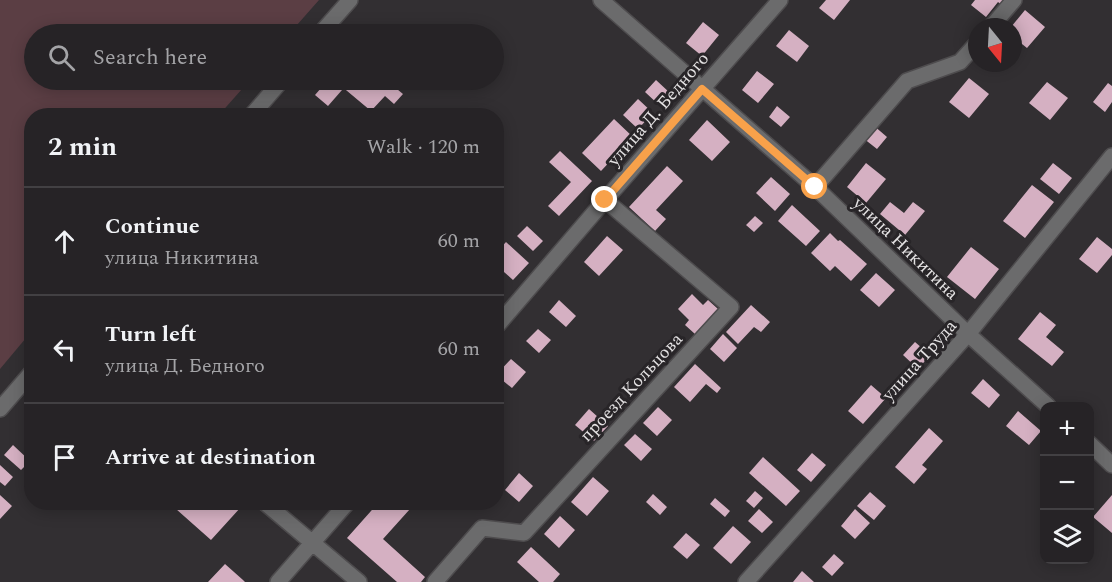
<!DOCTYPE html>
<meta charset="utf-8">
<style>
body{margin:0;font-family:Spectral,serif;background:#322f32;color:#f1f3f6}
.controls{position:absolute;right:18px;bottom:18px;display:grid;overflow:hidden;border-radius:12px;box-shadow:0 3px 15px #0003}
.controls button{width:54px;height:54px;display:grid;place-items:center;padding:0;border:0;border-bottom:2px solid #424043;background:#262326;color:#f1f3f6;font:30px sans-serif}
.compass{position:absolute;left:968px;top:18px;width:54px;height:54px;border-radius:50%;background:#262326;box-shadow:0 3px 15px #0003;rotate:162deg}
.stop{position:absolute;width:18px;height:18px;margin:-14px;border:4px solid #f8a14a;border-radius:50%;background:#fff}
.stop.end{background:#f8a14a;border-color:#fff;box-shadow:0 2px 6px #0008}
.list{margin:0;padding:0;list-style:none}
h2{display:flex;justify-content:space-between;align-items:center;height:78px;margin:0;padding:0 24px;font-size:26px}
h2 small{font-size:20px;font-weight:400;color:#a4a4a7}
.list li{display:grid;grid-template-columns:39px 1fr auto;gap:18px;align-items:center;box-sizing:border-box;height:108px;padding:0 24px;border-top:2px solid #424043}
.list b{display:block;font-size:22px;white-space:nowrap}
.list p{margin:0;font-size:20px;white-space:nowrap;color:#a4a4a7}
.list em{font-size:20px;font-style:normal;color:#a4a4a7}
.icon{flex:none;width:33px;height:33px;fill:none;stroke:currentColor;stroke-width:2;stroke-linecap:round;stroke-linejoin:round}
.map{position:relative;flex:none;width:1112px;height:582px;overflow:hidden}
.search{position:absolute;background:#262326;box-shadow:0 3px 15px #0003;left:24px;top:24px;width:480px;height:66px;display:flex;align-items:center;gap:15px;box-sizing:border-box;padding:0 21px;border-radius:33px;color:#a4a4a7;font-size:22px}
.panel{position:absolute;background:#262326;box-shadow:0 3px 15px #0003;left:24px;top:108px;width:480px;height:402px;border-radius:24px}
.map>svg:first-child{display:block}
.green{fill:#5b3e44}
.building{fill:#d5b0c2}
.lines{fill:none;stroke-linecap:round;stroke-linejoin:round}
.street-casing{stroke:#4e4c4e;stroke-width:18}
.street{stroke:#6b6b6c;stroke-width:15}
.route{stroke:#f8a14a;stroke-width:8}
.labels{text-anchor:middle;stroke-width:6;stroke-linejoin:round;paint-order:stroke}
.street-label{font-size:18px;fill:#e4e2e3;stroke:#282528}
</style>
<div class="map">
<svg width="1112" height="582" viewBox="0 0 1112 582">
<rect width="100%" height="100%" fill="#322f32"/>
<path class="green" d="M0,0H319L289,34H34V80H250L219,115L32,116L31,332L0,369Z"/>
<path class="building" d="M826,0H850L834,20L819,8Z
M975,0H1008L1003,6L998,2L986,17L971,5Z
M1025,10L1045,27L1027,48L1013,37V27H1011Z
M703,22L719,35L702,56L686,43Z
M789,30L809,46L797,62L776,46Z
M757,71L774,84L758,103L742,90Z
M969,78L989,94L969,118L949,102Z
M328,80L342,90L328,106L315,95Z
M334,80H364L371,85L376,80H386L403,94L394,104L385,96L371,111Z
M656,80L670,93L659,105L645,92Z
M1047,82L1068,98L1050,120L1029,103Z
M1108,83L1112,86V102L1105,112L1093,102Z
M638,99L653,113L638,129L623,115Z
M777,106L790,117L781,127L769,117Z
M614,119L633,137L601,171L582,153Z
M707,120L730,142L712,161L689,140Z
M873,125L887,137L877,149L863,138Z
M560,151L592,181L559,216L548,206L571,182L549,162Z
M866,163L886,179L866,203L847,187Z
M1053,163L1072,178L1059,194L1040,179Z
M667,166L683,181L656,210L666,219L655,231L629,207Z
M771,177L790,194L775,211L756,193Z
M1032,185L1054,202L1025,238L1003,221Z
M890,202L904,213L913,202L925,211L905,235L880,214Z
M792,205L820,231L806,246L778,221Z
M755,216L763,223L754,232L746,225Z
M527,226L543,241L533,251L517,236Z
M830,233L838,241L840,240L867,264L851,281L835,266L830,271L811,253Z
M607,236L623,250L599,276L584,262Z
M1097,237L1112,249V255L1097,273L1079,259Z
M506,242L529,263L513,280L496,265V253Z
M971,247L999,269L975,299L947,277Z
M876,273L895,290L879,307L860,290Z
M692,294L703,305L708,300L718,309L695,334L685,325L689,320L678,309Z
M559,300L576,316L566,327L549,312Z
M751,305L770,322L761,332L754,327L738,344L726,332Z
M1040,312L1056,325L1046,337L1064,352L1052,366L1018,339Z
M538,329L551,340L539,353L526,341Z
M723,334L737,348L724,362L710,349Z
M915,342L930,355L918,369L903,355Z
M511,359L526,372L512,388L496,375Z
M695,364L721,388L717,393L706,384L690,402L674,387Z
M983,379L1000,395L989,408L971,393Z
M871,385L886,398L863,424L848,411Z
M658,407L672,420L657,436L643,423Z
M589,409L608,426L594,441L575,425Z
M1018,411L1041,431L1029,445L1006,426Z
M929,428L943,441L922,465L927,469L914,484L895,467Z
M635,434L652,449L641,461L624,445Z
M13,445L30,461L21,470L4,455Z
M812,453L826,465L811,482L797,470Z
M763,457L800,491L786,506L749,473Z
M0,465L13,477L5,486L0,482Z
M519,473L533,486L519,502L505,490Z
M593,477L609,491L587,516L571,502Z
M755,491L763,498L754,508L746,501Z
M870,492L886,506L874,520L857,506Z
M653,494L667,507L660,515L646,502Z
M0,495L12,506L0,519Z
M1112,495V533L1093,517Z
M715,498L730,511L725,517L710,504Z
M182,502H236L241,507L211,540L176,509Z
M379,502H402L410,509L383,539L425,577L421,582H397L347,538Z
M759,509L773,522L762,533L748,521Z
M855,509L870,523L855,539L841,526Z
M560,516L575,530L559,548L544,534Z
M733,526L751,542L731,564L713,548Z
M686,533L700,545L687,559L673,547Z
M531,547L560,574L553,582H539L517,562Z
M834,554L844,563L832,576L822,567Z
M225,564L243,580L245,582H208Z
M802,571L814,582H793Z"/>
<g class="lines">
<g class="street-casing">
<path id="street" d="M601,0L815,187L968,334L1048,406
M991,27L1014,0
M320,34L350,0
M251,116L282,80
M815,187L907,81L960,62L977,43
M496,327L605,200L780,0
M0,409L32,372
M1090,444L1112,465
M264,502L359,582
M278,582L348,502
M435,582L482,528L524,533L731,307L605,200
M746,582L968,334L1112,156"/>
</g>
<use href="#street" class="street"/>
</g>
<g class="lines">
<path class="route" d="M605,200L702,89L815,187"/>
</g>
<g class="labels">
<g class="street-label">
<text transform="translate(658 109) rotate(-49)" y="6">улица Д. Бедного</text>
<text transform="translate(906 248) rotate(44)" y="6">улица Никитина</text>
<text transform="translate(919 360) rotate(-48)" y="6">улица Труда</text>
<text transform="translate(631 387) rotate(-47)" y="6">проезд Кольцова</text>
</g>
</g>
</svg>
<div class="controls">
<button>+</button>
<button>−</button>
<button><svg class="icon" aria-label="layers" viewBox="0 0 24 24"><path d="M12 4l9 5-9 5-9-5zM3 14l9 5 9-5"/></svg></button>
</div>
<svg class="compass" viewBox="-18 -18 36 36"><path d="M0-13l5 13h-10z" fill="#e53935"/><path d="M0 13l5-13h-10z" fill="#a4a4a7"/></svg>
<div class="stop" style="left:815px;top:187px"></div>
<div class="stop end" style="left:605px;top:200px"></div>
<div class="search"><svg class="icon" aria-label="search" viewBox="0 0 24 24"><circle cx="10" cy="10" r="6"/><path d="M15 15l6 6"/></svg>Search here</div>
<section class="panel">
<h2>2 min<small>Walk · 120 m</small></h2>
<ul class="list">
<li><svg class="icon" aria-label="ahead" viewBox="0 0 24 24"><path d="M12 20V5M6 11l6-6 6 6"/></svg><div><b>Continue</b><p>улица Никитина</p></div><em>60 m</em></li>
<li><svg class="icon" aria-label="left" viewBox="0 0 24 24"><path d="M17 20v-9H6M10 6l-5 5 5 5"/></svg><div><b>Turn left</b><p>улица Д. Бедного</p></div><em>60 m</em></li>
<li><svg class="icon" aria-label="arrive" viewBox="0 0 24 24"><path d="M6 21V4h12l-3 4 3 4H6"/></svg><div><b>Arrive at destination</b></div></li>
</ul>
</section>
</div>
